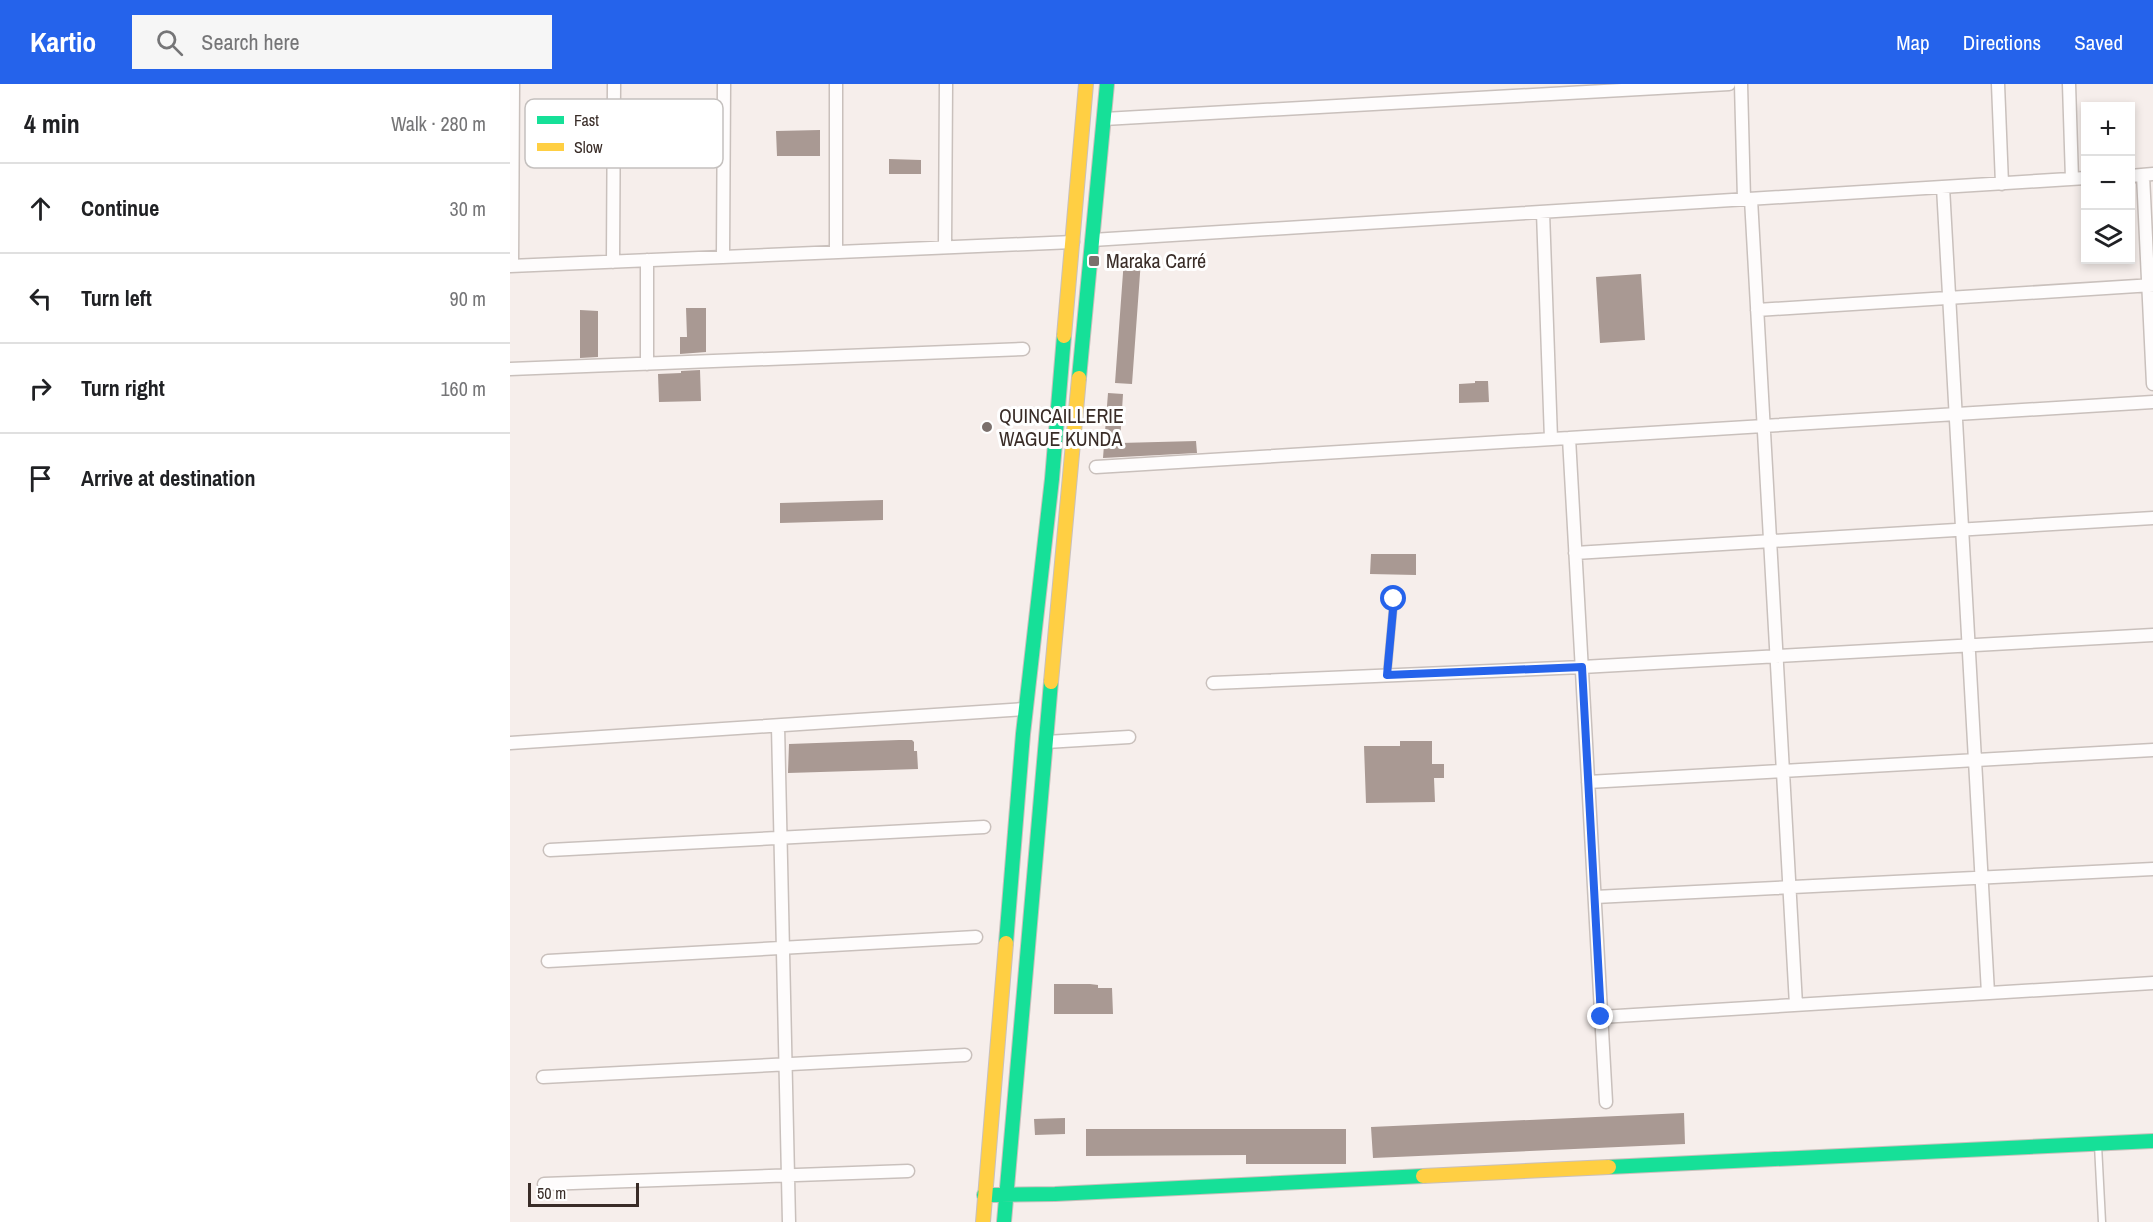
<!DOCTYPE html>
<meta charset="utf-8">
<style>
body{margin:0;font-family:"Archivo Narrow",sans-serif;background:#f6f6f6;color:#202124}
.controls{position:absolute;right:18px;top:18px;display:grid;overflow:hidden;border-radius:0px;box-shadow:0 3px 9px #0003}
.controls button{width:54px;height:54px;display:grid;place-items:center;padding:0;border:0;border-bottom:2px solid #e0e0e0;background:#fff;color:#202124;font:30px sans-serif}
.scale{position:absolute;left:18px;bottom:15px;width:111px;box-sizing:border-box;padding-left:6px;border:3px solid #392c27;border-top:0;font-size:16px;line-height:21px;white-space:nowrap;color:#392c27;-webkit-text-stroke:4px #fff;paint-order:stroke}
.stop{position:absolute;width:18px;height:18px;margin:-14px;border:4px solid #2563eb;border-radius:50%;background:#fff}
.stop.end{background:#2563eb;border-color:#fff;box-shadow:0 2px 6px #0008}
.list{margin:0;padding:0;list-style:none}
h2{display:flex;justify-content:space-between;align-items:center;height:78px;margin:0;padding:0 24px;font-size:26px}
h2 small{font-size:20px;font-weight:400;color:#757577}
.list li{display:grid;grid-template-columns:39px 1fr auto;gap:18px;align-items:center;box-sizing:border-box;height:90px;padding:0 24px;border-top:2px solid #e0e0e0}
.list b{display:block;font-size:22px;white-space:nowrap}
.list em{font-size:20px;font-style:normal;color:#757577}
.icon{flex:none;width:33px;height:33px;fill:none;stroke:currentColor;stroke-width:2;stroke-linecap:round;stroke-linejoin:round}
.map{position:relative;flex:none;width:1643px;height:1138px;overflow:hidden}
header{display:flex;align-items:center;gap:36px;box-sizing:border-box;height:84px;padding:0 30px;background:#2563eb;color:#fff}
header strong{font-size:28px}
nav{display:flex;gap:33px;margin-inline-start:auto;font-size:21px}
.search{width:420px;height:54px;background:#f6f6f6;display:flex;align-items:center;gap:15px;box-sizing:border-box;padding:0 21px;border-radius:0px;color:#757577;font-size:22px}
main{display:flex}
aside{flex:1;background:#fff}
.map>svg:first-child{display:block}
.building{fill:#a99993}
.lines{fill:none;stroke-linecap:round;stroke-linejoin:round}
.lane-casing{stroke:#c9c0bc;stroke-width:9}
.street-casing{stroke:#c9c0bc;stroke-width:15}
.fast-casing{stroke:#c9c0bc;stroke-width:16}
.slow-casing{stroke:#c9c0bc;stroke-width:16}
.lane{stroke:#fefcfc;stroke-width:6}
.street{stroke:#fefcfc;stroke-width:12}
.fast{stroke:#16e098;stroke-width:14}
.slow{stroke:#ffcf43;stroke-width:14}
.route{stroke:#2563eb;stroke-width:8}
.poi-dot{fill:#7b706c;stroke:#fff;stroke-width:2}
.labels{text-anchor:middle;stroke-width:6;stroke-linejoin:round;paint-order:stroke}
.poi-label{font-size:20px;fill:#392c27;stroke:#fff;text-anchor:start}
.key{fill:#fff;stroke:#c4c0be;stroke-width:1.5}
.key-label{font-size:16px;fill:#392c27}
</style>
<header>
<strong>Kartio</strong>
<div class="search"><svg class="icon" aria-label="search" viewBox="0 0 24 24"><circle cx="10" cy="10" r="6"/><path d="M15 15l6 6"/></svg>Search here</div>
<nav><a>Map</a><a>Directions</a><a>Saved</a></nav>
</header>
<main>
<aside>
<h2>4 min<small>Walk · 280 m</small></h2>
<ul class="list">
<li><svg class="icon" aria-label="ahead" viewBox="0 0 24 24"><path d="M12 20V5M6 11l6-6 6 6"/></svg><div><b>Continue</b></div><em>30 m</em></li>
<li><svg class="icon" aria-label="left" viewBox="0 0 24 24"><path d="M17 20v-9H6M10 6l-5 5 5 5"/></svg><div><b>Turn left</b></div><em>90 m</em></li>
<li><svg class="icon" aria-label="right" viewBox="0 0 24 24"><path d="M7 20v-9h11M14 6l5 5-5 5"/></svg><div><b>Turn right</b></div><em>160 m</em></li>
<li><svg class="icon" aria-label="arrive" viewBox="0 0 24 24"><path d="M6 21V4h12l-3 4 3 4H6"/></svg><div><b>Arrive at destination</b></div></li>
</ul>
</aside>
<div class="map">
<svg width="1643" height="1138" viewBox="0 0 1643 1138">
<rect width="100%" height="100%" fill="#f6eeeb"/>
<path class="building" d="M310,46V72H267L266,47Z
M379,75L411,76V90H379Z
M614,175L631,176L622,300L605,299Z
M1131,190L1135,256L1090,259L1086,193Z
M176,224H196V268L170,270V253H177Z
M70,226L88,227V273L70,274Z
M190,286L191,317L149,318L148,290L171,289V287Z
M965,297H978L979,318L949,319V300L965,299Z
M598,309L613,310L610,359L686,357L687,369L593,374Z
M373,416V436L270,439V419Z
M861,470H906V491L860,490Z
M389,656H402L404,658V667H407L408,685L278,689L279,660Z
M890,657H922V680H934V694H924L925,718L856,719L854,662H890Z
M544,900H580L588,901V904H602L603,930H544Z
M1174,1029L1175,1060L863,1074L861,1043Z
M555,1034V1050L525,1051L524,1035Z
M576,1045H836V1080H736V1071L576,1072Z"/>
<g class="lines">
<g class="lane-casing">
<path id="lane" d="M877,591L884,515
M1588,1061L1592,1138"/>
</g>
<g class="street-casing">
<path id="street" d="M1231,0L1234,115
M1488,0L1492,100
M1559,0L1562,95
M594,35L1219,0
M1633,91L1643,300
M1620,92L1643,90
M1433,103L1478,909
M1241,115L1286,921
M1033,128L1041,355
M582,156L1576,94
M435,162L436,0
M326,167V0
M213,173L214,0
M137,176V280
M103,178L104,0
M0,182L563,158
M2,182L3,0
M1247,226L1643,201
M0,285L513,265
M1059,354L1096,1018
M586,383L1643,318
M1065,469L1643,434
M703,599L1072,583L1643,551
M268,642L279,1138
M536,658L619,653
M0,659L515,625
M1078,698L1643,666
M40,766L474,743
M1085,813L1643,785
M38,877L466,853
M1091,933L1643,899
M33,993L455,971
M34,1100L398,1087"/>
</g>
<g class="fast-casing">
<path id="fast" d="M569,294L597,0
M496,859L513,650L542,395L554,252
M1099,1083L1643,1057
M474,1111L545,1110L913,1092
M494,1138L541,598"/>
</g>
<g class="slow-casing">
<path id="slow" d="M554,252L576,0
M541,598L569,294
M913,1092L1099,1083
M473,1138L496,859"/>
</g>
<use href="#lane" class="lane"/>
<use href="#street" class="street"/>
<use href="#fast" class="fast"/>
<use href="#slow" class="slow"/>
</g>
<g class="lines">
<path class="route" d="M884,515L877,591L1072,583L1091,933"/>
</g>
<g class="poi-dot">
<rect x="578" y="171" width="12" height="12" rx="3"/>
<circle cx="477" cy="343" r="6"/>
</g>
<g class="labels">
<g class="poi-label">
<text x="596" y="184">Maraka Carré</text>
<text x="489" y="339">QUINCAILLERIE<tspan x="489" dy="23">WAGUE KUNDA</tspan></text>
</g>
</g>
<rect x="15" y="15" width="198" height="69" rx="9" class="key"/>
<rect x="27" y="32" width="27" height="8" fill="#16e098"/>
<rect x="27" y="59" width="27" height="8" fill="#ffcf43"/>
<g class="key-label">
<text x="64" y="42">Fast</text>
<text x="64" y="69">Slow</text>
</g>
</svg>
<div class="controls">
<button>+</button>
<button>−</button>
<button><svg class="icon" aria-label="layers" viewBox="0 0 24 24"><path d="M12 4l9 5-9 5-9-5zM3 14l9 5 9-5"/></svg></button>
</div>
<div class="scale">50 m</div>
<div class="stop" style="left:884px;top:515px"></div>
<div class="stop end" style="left:1091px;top:933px"></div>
</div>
</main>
